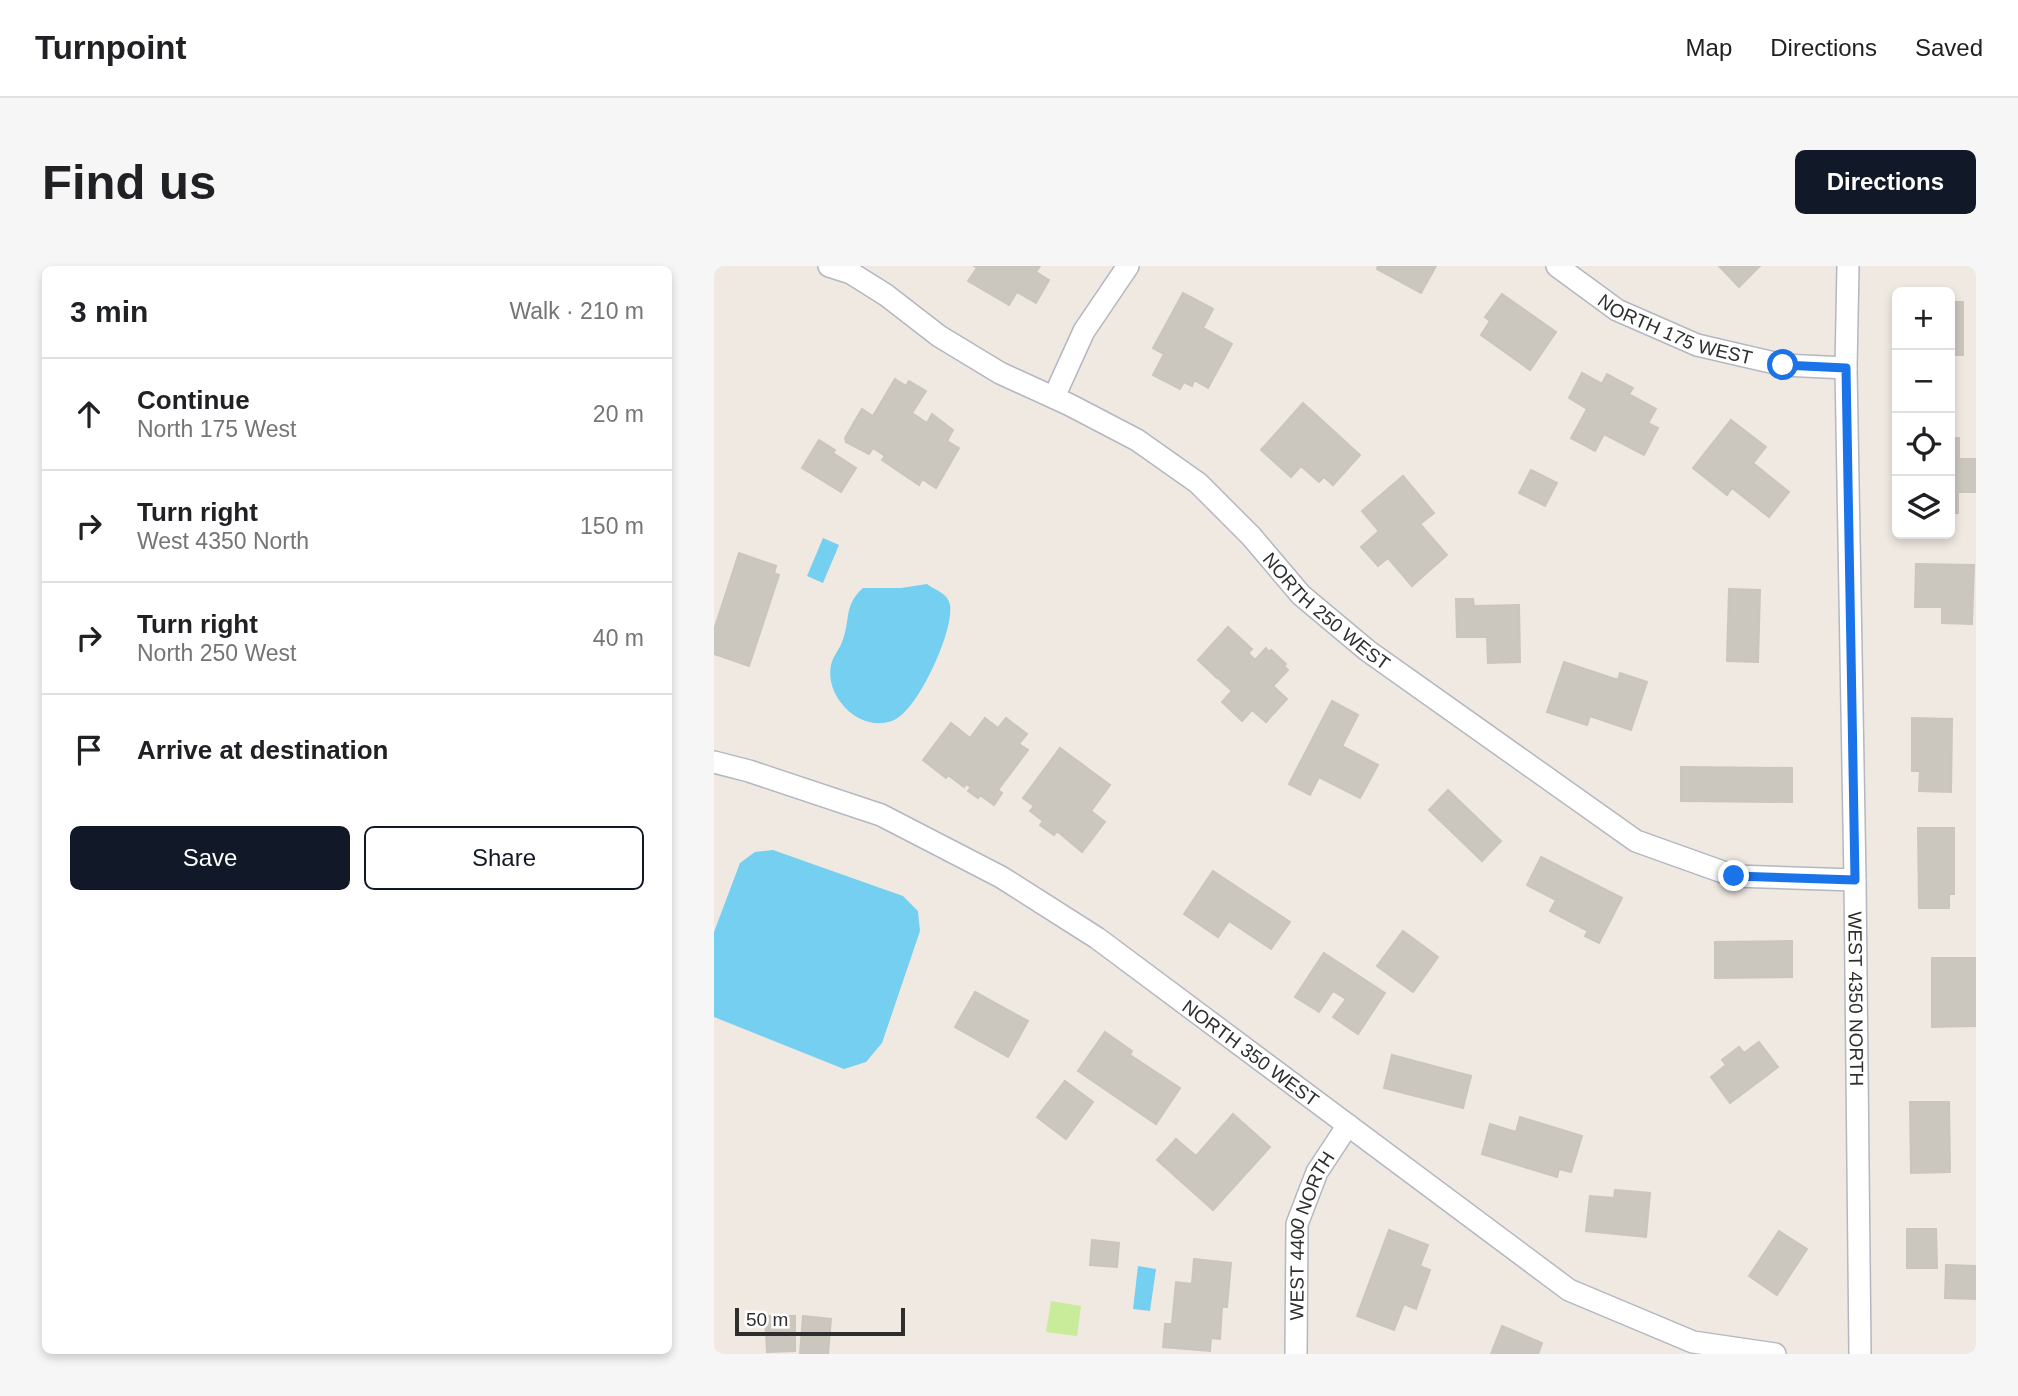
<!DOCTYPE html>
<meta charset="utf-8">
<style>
body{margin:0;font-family:Helvetica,sans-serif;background:#f6f6f6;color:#202124}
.controls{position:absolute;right:21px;top:21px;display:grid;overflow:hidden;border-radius:10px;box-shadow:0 4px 10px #0003}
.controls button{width:63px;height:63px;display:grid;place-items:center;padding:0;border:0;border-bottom:2px solid #e0e0e0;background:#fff;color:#202124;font:35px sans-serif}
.scale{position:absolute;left:21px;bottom:18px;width:170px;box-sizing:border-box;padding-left:7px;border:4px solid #2e2e2e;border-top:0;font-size:19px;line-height:24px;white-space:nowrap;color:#2e2e2e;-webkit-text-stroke:5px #fff;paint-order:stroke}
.stop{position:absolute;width:21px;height:21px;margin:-16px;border:5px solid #1a73e8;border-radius:50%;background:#fff}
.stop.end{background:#1a73e8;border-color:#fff;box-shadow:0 2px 7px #0008}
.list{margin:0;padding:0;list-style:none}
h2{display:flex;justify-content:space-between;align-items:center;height:91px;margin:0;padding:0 28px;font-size:30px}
h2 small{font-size:23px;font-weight:400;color:#757577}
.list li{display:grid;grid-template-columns:46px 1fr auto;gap:21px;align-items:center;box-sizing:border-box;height:112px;padding:0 28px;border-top:2px solid #e0e0e0}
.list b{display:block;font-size:26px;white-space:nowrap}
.list p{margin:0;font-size:23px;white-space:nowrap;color:#757577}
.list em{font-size:23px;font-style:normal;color:#757577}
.actions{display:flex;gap:14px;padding:21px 28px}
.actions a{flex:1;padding:16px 0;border:2px solid #111827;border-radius:10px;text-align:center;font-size:24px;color:#111827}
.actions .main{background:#111827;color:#fff}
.icon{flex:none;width:38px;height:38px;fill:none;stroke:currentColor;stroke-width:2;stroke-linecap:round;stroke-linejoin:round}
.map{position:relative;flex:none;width:1262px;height:1088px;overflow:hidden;border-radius:10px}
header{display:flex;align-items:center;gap:42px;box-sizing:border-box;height:98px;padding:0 35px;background:#fff;border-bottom:2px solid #e0e0e0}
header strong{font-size:33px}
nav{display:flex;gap:38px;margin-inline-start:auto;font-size:24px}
.intro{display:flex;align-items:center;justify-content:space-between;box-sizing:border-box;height:168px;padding:0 42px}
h1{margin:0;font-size:49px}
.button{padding:18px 32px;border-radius:10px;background:#111827;color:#fff;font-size:24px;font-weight:700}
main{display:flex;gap:42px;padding:0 42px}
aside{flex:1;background:#fff;border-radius:10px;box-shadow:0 4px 10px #0003}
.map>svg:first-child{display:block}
.pitch{fill:#c9ec9a}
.water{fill:#75cff0}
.building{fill:#cbc7bf;stroke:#cbc5ba;stroke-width:2}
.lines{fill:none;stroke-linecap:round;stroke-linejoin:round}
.street-casing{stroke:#b4b7c1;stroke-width:24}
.street{stroke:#fff;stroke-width:21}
.route{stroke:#1a73e8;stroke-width:9}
.labels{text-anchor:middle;stroke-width:7;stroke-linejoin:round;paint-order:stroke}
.street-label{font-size:19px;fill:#2e2e2e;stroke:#fff}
</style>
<header>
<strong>Turnpoint</strong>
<nav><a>Map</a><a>Directions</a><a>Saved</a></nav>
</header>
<div class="intro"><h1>Find us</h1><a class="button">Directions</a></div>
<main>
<aside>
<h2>3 min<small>Walk · 210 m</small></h2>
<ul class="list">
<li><svg class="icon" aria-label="ahead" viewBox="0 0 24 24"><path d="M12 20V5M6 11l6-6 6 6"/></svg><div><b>Continue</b><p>North 175 West</p></div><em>20 m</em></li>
<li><svg class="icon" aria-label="right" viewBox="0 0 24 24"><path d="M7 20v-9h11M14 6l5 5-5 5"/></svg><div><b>Turn right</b><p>West 4350 North</p></div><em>150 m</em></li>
<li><svg class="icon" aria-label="right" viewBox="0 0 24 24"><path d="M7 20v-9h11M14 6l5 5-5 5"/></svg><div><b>Turn right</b><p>North 250 West</p></div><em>40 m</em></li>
<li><svg class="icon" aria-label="arrive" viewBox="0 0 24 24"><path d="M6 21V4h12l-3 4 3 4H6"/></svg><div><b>Arrive at destination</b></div></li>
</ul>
<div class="actions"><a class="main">Save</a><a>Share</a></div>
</aside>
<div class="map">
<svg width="1262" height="1088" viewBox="0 0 1262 1088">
<rect width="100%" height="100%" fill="#efe9e1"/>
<path class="pitch" d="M337,1035L367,1040L363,1070L332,1066Z"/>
<path class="water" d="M109,272L125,279L109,317L93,310Z
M213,318C222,325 234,327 236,339C240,365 205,441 182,453C149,470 110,432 117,399C119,390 125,384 128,376C137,354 129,340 149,322H187Z
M59,584L189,630L204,645L206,665L168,777L152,796L130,803L0,751V666L26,597L41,586Z
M424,1000L442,1003L436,1045L419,1043Z"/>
<path class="building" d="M260,0H326L322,6L335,14L322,37L303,26L295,39L254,15L263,2Z
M664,0H722L707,27L663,3Z
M1005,0H1046L1025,21Z
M469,27L499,43L489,62L518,78L494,122L480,114L478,120L470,116L466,123L439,109L450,88L439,82Z
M788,28L842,66L816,104L767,69L776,55L771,51Z
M1236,36H1249V89H1237L1236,115Z
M868,107L888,118L893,108L919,122L915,128L942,143L934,157L944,162L930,189L890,168L881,185L857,172L873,143L855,132Z
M181,113L192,120L195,115L212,125L198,147L213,157L218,148L239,164L233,175L245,182L222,222L208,213L205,219L168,194L171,190L159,182L155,188L132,176L131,172L148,143L159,150Z
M589,137L646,189L619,219L610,211L605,216L587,200L577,211L547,184Z
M1017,154L1052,181L1039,197L1075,226L1055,251L1018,222L1013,229L979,202Z
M1236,172H1245V193H1262V226H1244V247H1236Z
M105,174L121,184L119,187L142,202L127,226L88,202Z
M817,204L843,217L831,240L805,227Z
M689,210L720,247L706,258L733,289L698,320L674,292L664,300L647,281L665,265L648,245Z
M25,287L62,300L60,307L65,309L35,400L0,388V364Z
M1202,298L1260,299L1258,358L1228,357V341H1201Z
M1015,323L1046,324L1044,396L1013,395Z
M742,333H759L760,340L805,339L806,396L774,397L773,371H743Z
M514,361L538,383L534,387L541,394L552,382L555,386L557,384L572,398L570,400L574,404L559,420L573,433L552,456L538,444L528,455L508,436L518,425L505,413V410L503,412L484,394Z
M850,396L904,414L906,407L933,416L917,464L876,450L873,459L833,446Z
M618,435L644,449L628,480L664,499L646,532L605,511L596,529L575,518Z
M271,452L284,462L292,452L313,468L305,478L314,484L284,524L288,527L280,539L266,529L264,532L254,525L257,521L252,518L250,521L234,509L232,512L209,494L237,457L256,472Z
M1198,452L1238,453L1237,526L1205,525L1206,505H1198Z
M346,482L396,519L377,545L391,556L368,586L343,565L340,569L326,559L329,555L316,545L320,540L309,532Z
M967,501L1078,502V536L967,535Z
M734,524L787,575L768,595L715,544Z
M1204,562H1240V628H1235V642H1205Z
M827,591L908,632L885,677L871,670L874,665L836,645L842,634L813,619Z
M499,605L576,656L557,683L515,655L504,671L470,648Z
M689,665L724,691L699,726L663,700Z
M1078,675V711L1001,712V676Z
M610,687L671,727L644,768L619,751L632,733L619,725L605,746L581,731Z
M1218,692H1262V760L1218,761Z
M261,726L314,755L294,791L241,761Z
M391,766L418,785L416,789L466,822L442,858L364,805Z
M1045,776L1064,801L1016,837L997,811L1012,799L1008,794L1025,781L1030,787Z
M678,789L757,810L749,842L670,822Z
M351,815L379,836L352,873L323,851Z
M1196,836H1235L1236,906L1197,907Z
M519,848L556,881L499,944L443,894L462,873L482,890Z
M806,851L868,870L857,906L845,903L843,911L768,888L776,858L802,866Z
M901,924L936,927L932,971L872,965L876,930L900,932Z
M1193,963H1222L1223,1002H1193Z
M675,964L714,979L706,1000L716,1004L702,1043L690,1038L680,1064L643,1050Z
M1065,965L1093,983L1063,1029L1035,1010Z
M378,974L405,977L403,1001L376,999Z
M480,993L517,997L513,1041H508L506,1073L497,1072L496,1085L449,1081L451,1058H458L462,1016L478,1018Z
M1232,999L1262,1000V1033L1231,1032Z
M51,1050H81V1085L53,1086Z
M89,1050L117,1053L114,1088H86Z
M788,1060L828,1077L824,1088H777Z"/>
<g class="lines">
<g class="street-casing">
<g id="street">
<path id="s1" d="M115,0L137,7L172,29L225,70L286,107L356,139L423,174L484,217L537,270L587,329L654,385L922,575L1020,610L1141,614"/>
<path id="s2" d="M843,0L903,44L983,79L1069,99L1132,102"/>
<path id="s3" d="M1134,0L1132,102L1141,614L1146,1088"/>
<path d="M340,131L370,65L414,0"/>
<path id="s4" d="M0,496L35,505L167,549L287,611L383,672L855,1024L979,1076L1061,1088"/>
<path id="s5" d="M582,1088L583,958L603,906L634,859"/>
</g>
</g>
<use href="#street" class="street"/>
</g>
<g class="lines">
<path class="route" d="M1020,610L1141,614L1132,102L1069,99"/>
</g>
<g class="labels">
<g class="street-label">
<text dy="7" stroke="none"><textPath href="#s2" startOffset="136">NORTH 175 WEST</textPath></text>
<text dy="7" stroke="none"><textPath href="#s1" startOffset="612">NORTH 250 WEST</textPath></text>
<text dy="7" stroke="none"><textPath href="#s3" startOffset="733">WEST 4350 NORTH</textPath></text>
<text dy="7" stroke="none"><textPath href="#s4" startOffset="616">NORTH 350 WEST</textPath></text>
<text dy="7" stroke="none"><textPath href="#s5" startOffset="121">WEST 4400 NORTH</textPath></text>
</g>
</g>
</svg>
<div class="controls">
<button>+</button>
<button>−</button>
<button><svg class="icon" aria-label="locate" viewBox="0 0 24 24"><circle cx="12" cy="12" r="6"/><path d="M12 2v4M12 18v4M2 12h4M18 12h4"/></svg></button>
<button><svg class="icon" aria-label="layers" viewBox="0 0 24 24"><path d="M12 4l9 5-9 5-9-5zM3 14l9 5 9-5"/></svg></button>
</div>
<div class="scale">50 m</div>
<div class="stop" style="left:1069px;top:99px"></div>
<div class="stop end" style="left:1020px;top:610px"></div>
</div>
</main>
